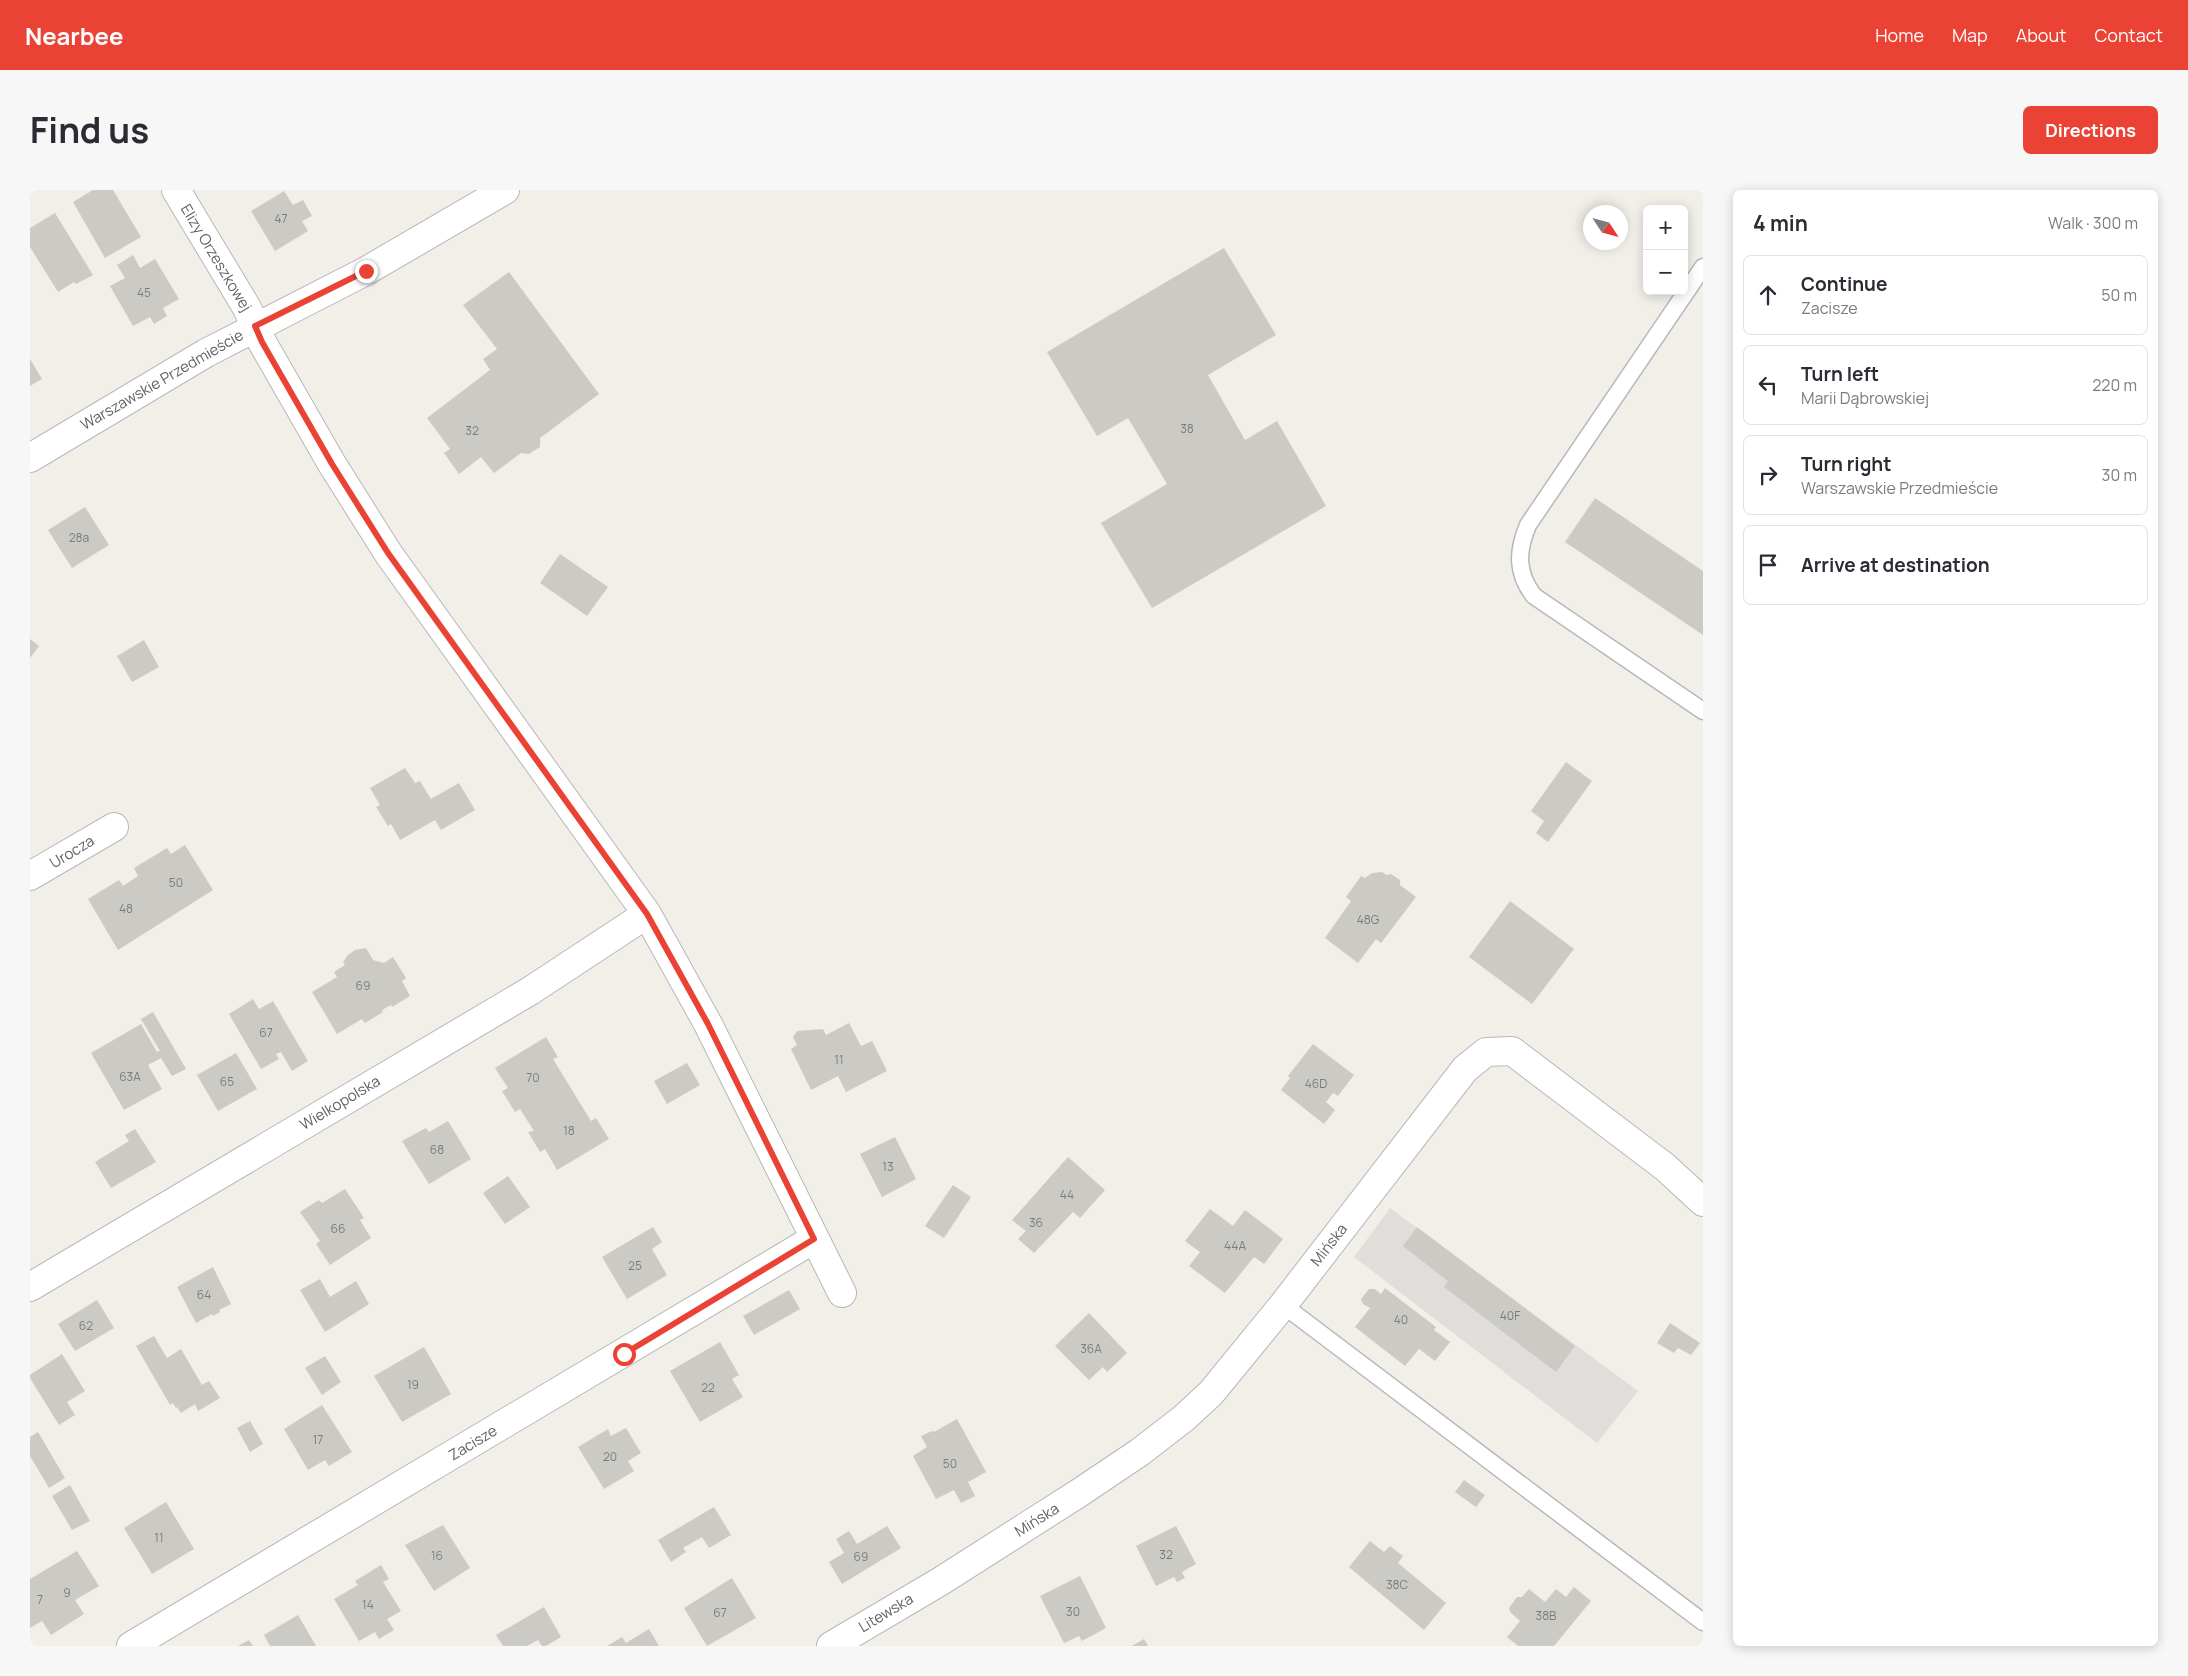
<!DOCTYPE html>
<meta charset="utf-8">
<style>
body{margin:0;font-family:Manrope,sans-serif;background:#f7f7f7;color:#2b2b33}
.controls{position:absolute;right:15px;top:15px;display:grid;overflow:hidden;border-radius:8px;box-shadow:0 2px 12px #0003}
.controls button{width:45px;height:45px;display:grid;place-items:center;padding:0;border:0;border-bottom:1px solid #e1e1e2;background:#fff;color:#2b2b33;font:25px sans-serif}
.compass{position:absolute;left:1553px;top:15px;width:45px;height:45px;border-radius:50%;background:#fff;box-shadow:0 2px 12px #0003;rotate:126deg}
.stop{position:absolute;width:15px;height:15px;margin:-11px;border:4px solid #ea4335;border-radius:50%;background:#fff}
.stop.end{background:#ea4335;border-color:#fff;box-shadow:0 1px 5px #0008}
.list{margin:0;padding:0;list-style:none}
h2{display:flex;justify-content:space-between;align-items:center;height:65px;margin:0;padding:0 20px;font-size:21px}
h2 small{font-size:16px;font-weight:400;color:#7c7c81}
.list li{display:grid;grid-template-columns:32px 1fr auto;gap:15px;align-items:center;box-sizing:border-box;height:80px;margin:0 10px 10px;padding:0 10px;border:1px solid #e1e1e2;border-radius:8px}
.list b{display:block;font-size:19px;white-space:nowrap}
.list p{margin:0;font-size:16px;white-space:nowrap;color:#7c7c81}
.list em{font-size:16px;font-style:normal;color:#7c7c81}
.icon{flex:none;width:28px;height:28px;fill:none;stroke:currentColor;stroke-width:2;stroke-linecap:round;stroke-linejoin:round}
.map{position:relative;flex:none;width:1673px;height:1456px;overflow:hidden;border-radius:8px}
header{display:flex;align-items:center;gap:30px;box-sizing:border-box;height:70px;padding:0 25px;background:#ea4335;color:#fff}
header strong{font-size:24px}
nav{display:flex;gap:28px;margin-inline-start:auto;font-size:18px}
.intro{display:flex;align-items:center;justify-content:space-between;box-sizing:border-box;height:120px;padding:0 30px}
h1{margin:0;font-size:35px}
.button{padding:12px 22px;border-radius:8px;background:#ea4335;color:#fff;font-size:18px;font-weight:700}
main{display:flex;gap:30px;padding:0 30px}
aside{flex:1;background:#fff;border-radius:8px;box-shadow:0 2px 12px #0003}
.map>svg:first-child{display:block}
.industrial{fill:#e0deda}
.building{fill:#cccac5}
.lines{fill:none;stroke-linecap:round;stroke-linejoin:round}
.service-casing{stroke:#b5b8bc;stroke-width:19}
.minor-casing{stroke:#b5b8bc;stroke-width:30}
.tertiary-casing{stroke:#b5b8bc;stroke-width:30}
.service{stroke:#fff;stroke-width:16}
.minor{stroke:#fff;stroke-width:28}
.tertiary{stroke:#fff;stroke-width:28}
.route{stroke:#ea4335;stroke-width:6}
.labels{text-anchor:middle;stroke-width:4.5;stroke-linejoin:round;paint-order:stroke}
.number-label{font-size:12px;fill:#7a7d7f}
.street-label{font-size:15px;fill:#5f6368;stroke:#fff}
</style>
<header>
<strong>Nearbee</strong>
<nav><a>Home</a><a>Map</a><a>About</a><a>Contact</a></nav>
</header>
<div class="intro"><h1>Find us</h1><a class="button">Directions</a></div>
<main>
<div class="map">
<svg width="1673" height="1456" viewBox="0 0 1673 1456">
<rect width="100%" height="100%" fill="#f1efe8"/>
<path class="industrial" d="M1360,1018L1608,1201L1567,1253L1324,1067Z"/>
<path class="building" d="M63,0H83L111,47L75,68L43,12Z
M254,1L263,15L273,10L282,26L272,31L278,41L245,61L221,21Z
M25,23L63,85L46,94L44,92L28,102L0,57V38Z
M1194,58L1246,145L1178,185L1215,250L1247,231L1296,316L1122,418L1071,333L1137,294L1098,228L1067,246L1017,162Z
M103,65L110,78L125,69L149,109L133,118L137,126L124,134L120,127L103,136L80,96L95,88L87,75Z
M479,82L569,204L510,248V257L499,264L491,263L464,283L451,267L429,284L414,263L420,259L397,228L460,180L453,169L467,159L433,115Z
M0,169L12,189L0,196Z
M1565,308L1673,381V445L1535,352Z
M55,317L79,355L42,378L18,340Z
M530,364L578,397L557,426L510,393Z
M0,449L9,456L0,468Z
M114,450L129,477L102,492L87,466Z
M1536,572L1562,591L1518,652L1506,643L1514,631L1501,621Z
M375,578L385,593L390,591L401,609L429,593L445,620L411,640L405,630L370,650L361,634L358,636L346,617L350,615L340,598Z
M155,655L183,700L88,760L58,709L89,690L93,696L108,686L104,678L137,658L141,664Z
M1352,682L1357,685L1361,684L1370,690V695L1386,707L1351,753L1346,749L1328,773L1295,748L1321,711L1316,707L1331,686L1335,688L1342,683Z
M1480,711L1544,759L1502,814L1439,767Z
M336,758L343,770L354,773L363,767L376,788L372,791L380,806L362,817L361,815L352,820L353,822L335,833L332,829L307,844L282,802L307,787L304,782L315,775L313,772L318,765L325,760Z
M223,809L229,819L243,811L278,871L262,881L251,862L246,864L249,869L231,879L199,824Z
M123,822L156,879L142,886L131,868L118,875L132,899L94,920L61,863L111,834L127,862L130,861L111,829Z
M819,833L831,856L842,851L857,881L816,902L808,886L781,900L761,859L767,855L763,847L767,841L793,839L796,845Z
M516,847L528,867L523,869L561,931L566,928L579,949L527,980L515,959L510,962L498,942L504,941L490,919L485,922L472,901L478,898L465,878Z
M1283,854L1324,885L1308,906L1303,903L1296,912L1305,920L1294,934L1251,900L1260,888L1258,886Z
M206,863L227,899L188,921L167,885Z
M657,873L670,895L637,914L624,891Z
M418,931L441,969L399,994L372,951L396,938L399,942Z
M105,939L126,972L81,998L65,972L99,951L95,945Z
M865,947L886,989L852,1007L830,964Z
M1038,967L1075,1000L1050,1028L1043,1022L1004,1063L988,1049L996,1041L982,1030Z
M478,986L500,1017L475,1034L453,1003Z
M923,995L941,1007L914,1048L895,1036Z
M315,999L334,1028L330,1030L341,1048L300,1075L286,1054L290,1051L270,1022L289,1010L292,1013Z
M1180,1019L1203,1036L1215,1020L1253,1049L1234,1074L1224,1067L1195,1103L1159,1076L1170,1062L1155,1051Z
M623,1037L632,1052L622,1059L637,1085L597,1109L572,1067Z
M1387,1037L1545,1156L1526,1182L1414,1097L1418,1091L1373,1056Z
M183,1077L201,1114L189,1120L190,1122L183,1126L182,1124L166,1133L147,1097Z
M290,1089L300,1107L326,1091L339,1114L295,1142L270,1100Z
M1355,1098L1406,1137L1404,1140L1420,1152L1405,1171L1389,1159L1375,1176L1325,1137L1340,1118L1333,1114L1331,1109L1339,1099H1345L1351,1104Z
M759,1100L770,1119L724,1145L713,1126Z
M67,1110L84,1138L45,1161L28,1134Z
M1059,1123L1097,1163L1077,1182L1073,1177L1059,1190L1025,1156Z
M1640,1133L1670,1153L1661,1165L1648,1158L1644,1163L1627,1153Z
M124,1146L137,1168L151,1159L172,1195L179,1191L190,1208L168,1221L165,1214L151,1223L147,1217L146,1218L143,1213L140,1215L106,1156Z
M690,1152L709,1185L702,1189L713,1207L670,1232L640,1181Z
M394,1157L421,1204L372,1232L344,1186Z
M32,1164L55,1201L37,1212L45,1225L29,1235L0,1188V1185Z
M295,1166L311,1192L292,1205L275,1178Z
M292,1215L322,1262L299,1276L295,1270L278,1280L254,1239Z
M927,1229L956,1282L938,1292L945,1306L931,1313L924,1300L906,1309L883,1266L897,1257L891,1246L902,1241L904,1242Z
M220,1231L233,1254L220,1262L207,1238Z
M596,1238L611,1263L598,1271L604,1281L574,1299L548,1257L578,1239L581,1246Z
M8,1242L35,1288L19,1298L0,1266V1247Z
M1434,1290L1455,1305L1446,1317L1425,1302Z
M40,1295L60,1331L42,1340L22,1306Z
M136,1312L164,1359L122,1384L94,1338Z
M684,1317L701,1345L679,1358L672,1347L653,1358L656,1362L641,1372L628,1350Z
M413,1335L440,1378L404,1401L375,1355Z
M857,1336L871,1358L812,1394L799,1372L814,1363L806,1349L819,1341L827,1354Z
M1146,1336L1166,1374L1152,1382L1155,1388L1147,1392L1144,1387L1126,1396L1106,1356Z
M1340,1351L1354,1362L1360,1356L1373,1366L1368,1373L1416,1413L1394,1440L1319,1377Z
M47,1361L69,1396L45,1410L54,1424L21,1445L12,1431L0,1438V1389Z
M351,1375L359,1389L353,1392L371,1421L357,1429L364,1440L349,1449L345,1442L329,1451L304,1409L328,1395L325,1391Z
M1050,1386L1076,1438L1052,1451L1049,1446L1034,1453L1010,1406Z
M702,1388L726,1428L677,1456L654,1418Z
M1544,1397L1561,1411L1524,1456H1488L1477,1447L1490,1431L1480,1422L1479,1418L1487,1407H1492L1499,1399L1515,1412L1526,1399L1536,1407Z
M514,1417L531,1447L516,1456H512L508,1450L497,1456H473L466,1445Z
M268,1425L286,1456H240L234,1445Z
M619,1439L629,1456H577L592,1447L596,1453Z
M1114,1449L1118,1456H1102Z
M219,1450L223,1456H208Z"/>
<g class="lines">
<g class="service-casing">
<path id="service" d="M1673,77L1498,335C1487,361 1486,383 1504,406L1673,521
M1253,1115L1673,1432"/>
</g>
<g class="minor-casing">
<path id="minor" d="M146,0L217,118L232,152L302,274L358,363L617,724L678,834L812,1103
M0,686L84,637
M0,1097L500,801L617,724
M101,1456L784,1049
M801,1456L911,1391L1049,1303L1110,1262L1154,1228L1181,1203L1253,1115L1435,879L1456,862L1482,861L1635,977L1673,1012"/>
</g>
<g class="tertiary-casing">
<path id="tertiary" d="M0,268L176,163L336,81L475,0"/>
</g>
<use href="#service" class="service"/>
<use href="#minor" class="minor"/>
<use href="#tertiary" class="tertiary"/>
</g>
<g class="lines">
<path class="route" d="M336,81L225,136L232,152L302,274L358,363L617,724L678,834L784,1049L594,1164"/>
</g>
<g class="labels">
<g class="number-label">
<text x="251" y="33">47</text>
<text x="114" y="107">45</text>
<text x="1157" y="243">38</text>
<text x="442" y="245">32</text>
<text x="49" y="352">28a</text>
<text x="146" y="697">50</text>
<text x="96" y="723">48</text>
<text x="1338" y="734">48G</text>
<text x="333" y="800">69</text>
<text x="236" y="847">67</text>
<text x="809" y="874">11</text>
<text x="100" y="891">63A</text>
<text x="503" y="892">70</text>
<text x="197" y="896">65</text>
<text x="1286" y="898">46D</text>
<text x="539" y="945">18</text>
<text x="407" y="964">68</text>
<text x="858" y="981">13</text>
<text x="1037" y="1009">44</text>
<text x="1006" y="1037">36</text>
<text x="308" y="1043">66</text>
<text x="1205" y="1060">44A</text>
<text x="605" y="1080">25</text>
<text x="174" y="1109">64</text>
<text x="1480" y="1130">40F</text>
<text x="1371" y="1134">40</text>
<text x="56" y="1140">62</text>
<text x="1061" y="1163">36A</text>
<text x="383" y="1199">19</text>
<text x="678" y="1202">22</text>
<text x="288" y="1254">17</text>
<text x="580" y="1271">20</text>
<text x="920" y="1278">50</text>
<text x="129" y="1352">11</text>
<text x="1136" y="1369">32</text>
<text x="407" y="1370">16</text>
<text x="831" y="1371">69</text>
<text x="1367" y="1399">38C</text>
<text x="37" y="1407">9</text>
<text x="10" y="1414">7</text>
<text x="338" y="1419">14</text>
<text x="1043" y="1426">30</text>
<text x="690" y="1427">67</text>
<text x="1516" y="1430">38B</text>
</g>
<g class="street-label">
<text transform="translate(186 68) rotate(59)" y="5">Elizy Orzeszkowej</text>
<text transform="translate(132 190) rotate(-30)" y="5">Warszawskie Przedmieście</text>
<text transform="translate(42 662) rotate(-31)" y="5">Urocza</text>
<text transform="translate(310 913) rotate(-31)" y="5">Wielkopolska</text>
<text transform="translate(1299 1055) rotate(-52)" y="5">Mińska</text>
<text transform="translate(443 1253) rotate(-31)" y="5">Zacisze</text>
<text transform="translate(1007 1330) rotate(-32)" y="5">Mińska</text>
<text transform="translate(856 1423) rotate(-31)" y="5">Litewska</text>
</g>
</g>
</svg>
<div class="controls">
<button>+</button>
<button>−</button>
</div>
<svg class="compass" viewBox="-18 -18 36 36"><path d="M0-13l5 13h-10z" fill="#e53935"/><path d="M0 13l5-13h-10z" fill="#7c7c81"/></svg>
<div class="stop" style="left:594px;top:1164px"></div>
<div class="stop end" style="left:336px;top:81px"></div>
</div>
<aside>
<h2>4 min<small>Walk · 300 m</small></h2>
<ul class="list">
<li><svg class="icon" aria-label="ahead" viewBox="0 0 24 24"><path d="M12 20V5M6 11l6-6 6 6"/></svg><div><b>Continue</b><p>Zacisze</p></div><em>50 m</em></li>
<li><svg class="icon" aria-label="left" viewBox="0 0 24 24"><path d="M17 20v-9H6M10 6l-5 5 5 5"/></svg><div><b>Turn left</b><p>Marii Dąbrowskiej</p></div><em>220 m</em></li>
<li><svg class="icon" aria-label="right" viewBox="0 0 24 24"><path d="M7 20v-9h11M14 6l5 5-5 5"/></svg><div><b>Turn right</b><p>Warszawskie Przedmieście</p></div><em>30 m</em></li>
<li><svg class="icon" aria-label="arrive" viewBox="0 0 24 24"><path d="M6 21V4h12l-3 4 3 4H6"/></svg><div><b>Arrive at destination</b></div></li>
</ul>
</aside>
</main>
